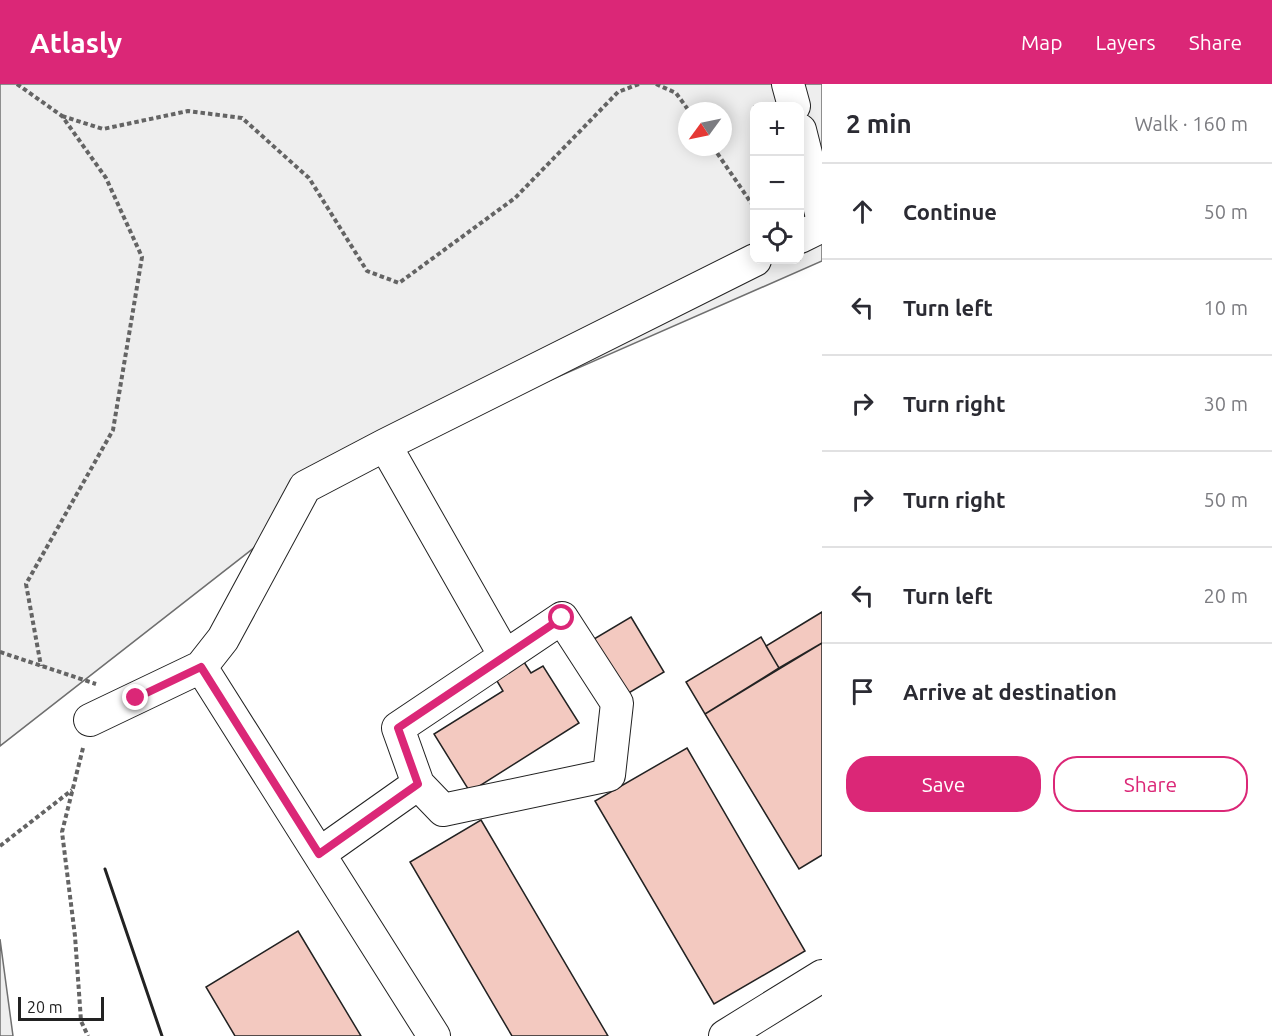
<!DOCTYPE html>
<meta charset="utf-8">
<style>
body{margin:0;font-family:Ubuntu,sans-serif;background:#f2f2f3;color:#2b2b33}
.controls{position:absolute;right:18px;top:18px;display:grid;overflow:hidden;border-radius:12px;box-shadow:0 3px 15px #0003}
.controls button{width:54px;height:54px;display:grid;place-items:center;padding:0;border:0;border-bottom:2px solid #e1e1e2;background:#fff;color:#2b2b33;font:30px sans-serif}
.compass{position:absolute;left:678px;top:18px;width:54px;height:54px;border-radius:50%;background:#fff;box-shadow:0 3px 15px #0003;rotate:237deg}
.scale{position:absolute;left:18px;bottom:15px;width:86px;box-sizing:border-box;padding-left:6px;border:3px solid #222;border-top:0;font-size:16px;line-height:21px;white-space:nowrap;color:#222;-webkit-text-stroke:4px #fff;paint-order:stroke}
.stop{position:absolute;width:18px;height:18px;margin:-14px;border:4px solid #db2777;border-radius:50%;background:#fff}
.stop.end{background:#db2777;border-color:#fff;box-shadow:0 2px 6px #0008}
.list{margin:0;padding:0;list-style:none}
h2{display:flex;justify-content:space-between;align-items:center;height:78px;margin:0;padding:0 24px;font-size:26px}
h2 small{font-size:20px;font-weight:400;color:#7c7c81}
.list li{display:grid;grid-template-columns:39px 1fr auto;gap:18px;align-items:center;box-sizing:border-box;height:96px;padding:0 24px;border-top:2px solid #e1e1e2}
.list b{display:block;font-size:22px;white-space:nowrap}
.list em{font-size:20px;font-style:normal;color:#7c7c81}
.actions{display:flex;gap:12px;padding:18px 24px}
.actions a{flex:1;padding:14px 0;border:2px solid #db2777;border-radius:24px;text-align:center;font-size:21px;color:#db2777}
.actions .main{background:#db2777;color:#fff}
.icon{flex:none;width:33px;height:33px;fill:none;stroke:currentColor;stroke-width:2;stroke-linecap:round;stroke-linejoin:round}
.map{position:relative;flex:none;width:822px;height:952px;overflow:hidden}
header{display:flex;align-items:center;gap:36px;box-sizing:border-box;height:84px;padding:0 30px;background:#db2777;color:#fff}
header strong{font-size:28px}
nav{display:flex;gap:33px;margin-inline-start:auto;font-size:21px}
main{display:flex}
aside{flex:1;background:#fff}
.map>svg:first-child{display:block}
.green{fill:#eee;stroke:#6f6f6f;stroke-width:1.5;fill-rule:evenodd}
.building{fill:#f3c9c0;stroke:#222;stroke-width:1.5}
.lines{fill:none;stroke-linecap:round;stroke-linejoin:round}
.minor-casing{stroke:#222;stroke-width:34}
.path{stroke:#646464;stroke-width:4;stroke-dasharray:4.5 3;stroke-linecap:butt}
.minor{stroke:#fff;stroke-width:32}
.wall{stroke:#222;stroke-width:3}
.route{stroke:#db2777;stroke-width:8}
</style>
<header>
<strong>Atlasly</strong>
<nav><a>Map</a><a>Layers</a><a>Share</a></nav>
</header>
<main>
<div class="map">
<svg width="822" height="952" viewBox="0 0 822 952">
<rect width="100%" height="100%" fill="#fff"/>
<path class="green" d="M0,0H822V177L496,320L346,392L0,662ZM754,22H800V176H754ZM687,27H723V63H687Z
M0,855L13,952H0Z"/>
<path class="building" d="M822,528V559L779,584L766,562Z
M631,533L664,588L627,610L594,555Z
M761,553L779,584L705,630L686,598Z
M822,559V771L799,785L705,630Z
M522,575L531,589L543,582L579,639L470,708L434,650L503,607L494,592Z
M687,664L805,867L714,920L595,717Z
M481,736L608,952H512L410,778Z
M298,847L361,952H235L206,903Z"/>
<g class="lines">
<g class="minor-casing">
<path id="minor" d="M788,0L794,22
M800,46L822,133
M800,153L822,142
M385,361L505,572
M562,534L617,619L609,691L443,726L418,700L398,644Z
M201,583L434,952
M90,636L201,583L223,555L305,403L385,361L755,176
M319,770L418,700
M725,952L822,892"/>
</g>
<path class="path" d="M17,0L62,32L106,94L142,173L113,346L26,500L41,582
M656,0L676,9L689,27
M62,32L103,45L188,27L242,34L309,94L367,187L399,199L515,114L618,8L639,0
M713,63L754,123
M0,568L96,600
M83,664L62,748L75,852L81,937L88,952
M0,762L72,706"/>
<use href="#minor" class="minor"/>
<path class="wall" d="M105,785L162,952"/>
</g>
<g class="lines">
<path class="route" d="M136,614L201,583L319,770L418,700L398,644L562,534"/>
</g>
</svg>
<div class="controls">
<button>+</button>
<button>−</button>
<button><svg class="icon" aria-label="locate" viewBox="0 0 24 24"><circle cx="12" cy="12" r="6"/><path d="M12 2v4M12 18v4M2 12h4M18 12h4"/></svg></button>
</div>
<svg class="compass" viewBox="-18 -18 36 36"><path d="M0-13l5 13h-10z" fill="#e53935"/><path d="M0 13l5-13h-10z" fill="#7c7c81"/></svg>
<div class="scale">20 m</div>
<div class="stop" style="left:562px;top:534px"></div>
<div class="stop end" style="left:136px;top:614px"></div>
</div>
<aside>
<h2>2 min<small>Walk · 160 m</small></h2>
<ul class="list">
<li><svg class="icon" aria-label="ahead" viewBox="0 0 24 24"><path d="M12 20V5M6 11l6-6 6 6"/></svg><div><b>Continue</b></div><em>50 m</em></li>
<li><svg class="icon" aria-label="left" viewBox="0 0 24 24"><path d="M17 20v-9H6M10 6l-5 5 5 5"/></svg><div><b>Turn left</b></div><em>10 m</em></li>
<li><svg class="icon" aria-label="right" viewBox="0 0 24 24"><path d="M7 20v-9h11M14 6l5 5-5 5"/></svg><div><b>Turn right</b></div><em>30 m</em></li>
<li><svg class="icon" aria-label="right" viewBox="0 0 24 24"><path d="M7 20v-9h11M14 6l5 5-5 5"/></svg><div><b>Turn right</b></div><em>50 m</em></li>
<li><svg class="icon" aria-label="left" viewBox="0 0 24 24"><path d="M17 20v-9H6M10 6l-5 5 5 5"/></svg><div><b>Turn left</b></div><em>20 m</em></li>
<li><svg class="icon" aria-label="arrive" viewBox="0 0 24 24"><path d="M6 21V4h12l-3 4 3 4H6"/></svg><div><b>Arrive at destination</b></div></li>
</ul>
<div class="actions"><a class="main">Save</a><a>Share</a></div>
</aside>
</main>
